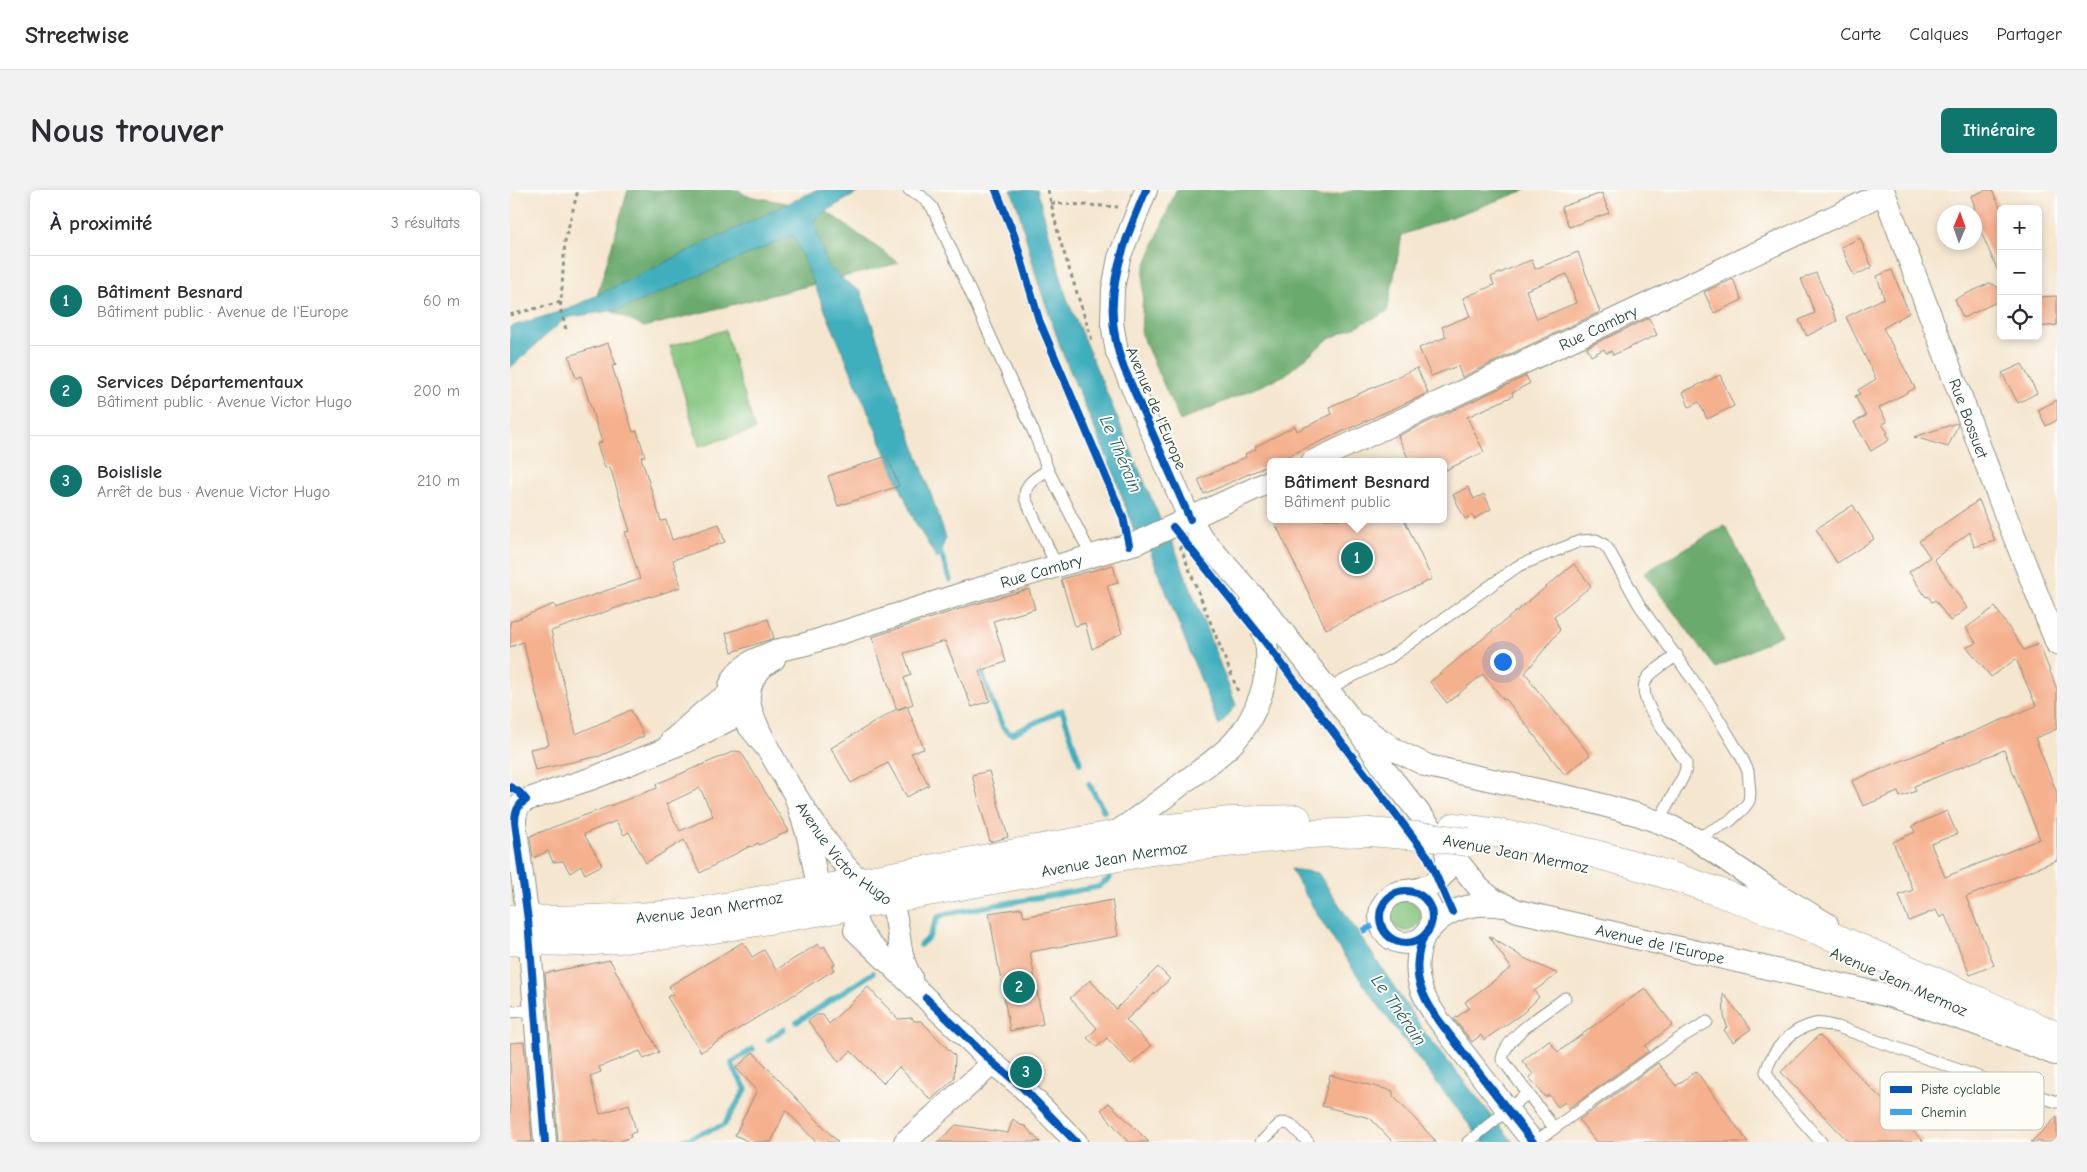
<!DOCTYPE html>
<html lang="fr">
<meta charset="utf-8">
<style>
body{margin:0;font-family:"Comic Neue",sans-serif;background:#f2f2f3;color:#2b2b33}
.controls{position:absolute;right:15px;top:15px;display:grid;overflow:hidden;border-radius:8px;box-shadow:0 2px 8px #0003}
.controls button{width:45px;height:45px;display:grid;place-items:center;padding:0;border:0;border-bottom:1px solid #e1e1e2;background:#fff;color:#2b2b33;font:25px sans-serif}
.compass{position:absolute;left:1427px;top:15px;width:45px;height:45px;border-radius:50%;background:#fff;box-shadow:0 2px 8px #0003;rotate:2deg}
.you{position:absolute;left:992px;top:471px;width:18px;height:18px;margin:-12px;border:4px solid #fff;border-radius:50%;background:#1a73e8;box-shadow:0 0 0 8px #1a73e833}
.badge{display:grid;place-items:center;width:32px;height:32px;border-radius:50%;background:#0f766e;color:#fff;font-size:16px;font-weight:700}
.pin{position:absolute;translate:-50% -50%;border:2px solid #fff;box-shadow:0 1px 5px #0006}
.popup{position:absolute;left:757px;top:268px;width:180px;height:65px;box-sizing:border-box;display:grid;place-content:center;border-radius:8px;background:#fff;filter:drop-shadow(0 1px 4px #0005);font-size:16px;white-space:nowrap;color:#7c7c81}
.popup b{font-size:19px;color:#2b2b33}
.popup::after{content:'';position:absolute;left:50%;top:100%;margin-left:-10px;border:10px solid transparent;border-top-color:#fff}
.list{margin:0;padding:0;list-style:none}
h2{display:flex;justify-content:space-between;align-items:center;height:65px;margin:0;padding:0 20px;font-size:21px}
h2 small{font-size:16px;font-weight:400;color:#7c7c81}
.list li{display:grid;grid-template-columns:32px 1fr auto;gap:15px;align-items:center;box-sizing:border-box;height:90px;padding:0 20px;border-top:1px solid #e1e1e2}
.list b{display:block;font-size:19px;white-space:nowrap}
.list p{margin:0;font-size:16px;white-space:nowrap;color:#7c7c81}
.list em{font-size:16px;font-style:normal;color:#7c7c81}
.icon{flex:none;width:28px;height:28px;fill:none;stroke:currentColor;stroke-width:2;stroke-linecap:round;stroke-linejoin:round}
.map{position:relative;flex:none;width:1547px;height:952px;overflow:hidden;border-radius:8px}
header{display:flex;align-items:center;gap:30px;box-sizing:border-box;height:70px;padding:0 25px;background:#fff;border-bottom:1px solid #e1e1e2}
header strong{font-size:24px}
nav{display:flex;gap:28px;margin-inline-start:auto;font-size:18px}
.intro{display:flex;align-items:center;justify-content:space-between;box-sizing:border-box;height:120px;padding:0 30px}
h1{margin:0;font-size:35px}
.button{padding:12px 22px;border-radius:8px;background:#0f766e;color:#fff;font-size:18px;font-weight:700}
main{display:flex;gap:30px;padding:0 30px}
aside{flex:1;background:#fff;border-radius:8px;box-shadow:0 2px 8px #0003}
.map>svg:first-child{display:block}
.green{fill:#83c57e;stroke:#518159}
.forest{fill:#6aaa6d;stroke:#447450}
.water{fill:#41afbd;stroke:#307678}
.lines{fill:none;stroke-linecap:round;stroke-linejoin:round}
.stream{stroke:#41afbd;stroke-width:5.5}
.building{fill:#f5b08d;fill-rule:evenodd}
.service-casing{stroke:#8a9282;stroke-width:13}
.minor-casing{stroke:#8a9282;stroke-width:24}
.secondary-casing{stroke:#8a9282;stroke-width:29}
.path{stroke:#8a9282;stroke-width:3;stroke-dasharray:4 4;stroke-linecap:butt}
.service{stroke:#fff;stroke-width:11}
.minor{stroke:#fff;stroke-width:22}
.secondary{stroke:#fff;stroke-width:28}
.secondary-bridge-casing{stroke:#8a9282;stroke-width:29;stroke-linecap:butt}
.secondary-bridge{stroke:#fff;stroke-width:28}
.quiet{stroke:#3da4eb;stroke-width:6;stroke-dasharray:12 6;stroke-linecap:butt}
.cycleway-casing{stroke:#fdfcf7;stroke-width:11}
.cycleway{stroke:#0057b8;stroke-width:8}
.labels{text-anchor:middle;stroke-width:4;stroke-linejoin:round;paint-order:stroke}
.street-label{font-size:16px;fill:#1f3d34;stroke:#fdfcf7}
.water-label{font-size:18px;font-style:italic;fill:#295f5d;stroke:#fdfcf7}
.key{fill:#fdfcf7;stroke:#bac3bc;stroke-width:1}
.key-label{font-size:14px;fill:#1f3d34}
</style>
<header>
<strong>Streetwise</strong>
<nav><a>Carte</a><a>Calques</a><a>Partager</a></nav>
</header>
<div class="intro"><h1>Nous trouver</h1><a class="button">Itinéraire</a></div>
<main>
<aside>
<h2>À proximité<small>3 résultats</small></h2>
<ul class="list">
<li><span class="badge">1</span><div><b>Bâtiment Besnard</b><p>Bâtiment public · Avenue de l'Europe</p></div><em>60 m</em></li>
<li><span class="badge">2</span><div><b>Services Départementaux</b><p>Bâtiment public · Avenue Victor Hugo</p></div><em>200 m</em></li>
<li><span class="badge">3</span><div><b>Boislisle</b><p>Arrêt de bus · Avenue Victor Hugo</p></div><em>210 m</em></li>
</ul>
</aside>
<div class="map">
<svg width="1547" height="952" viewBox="0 0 1547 952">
<rect width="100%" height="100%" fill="#fdfcf7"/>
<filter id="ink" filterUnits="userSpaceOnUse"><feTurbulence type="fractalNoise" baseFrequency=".02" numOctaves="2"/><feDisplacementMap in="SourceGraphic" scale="10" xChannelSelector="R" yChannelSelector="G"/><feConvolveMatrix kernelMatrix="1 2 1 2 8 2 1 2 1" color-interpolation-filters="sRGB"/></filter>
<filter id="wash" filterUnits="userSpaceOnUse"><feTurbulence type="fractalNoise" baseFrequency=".0096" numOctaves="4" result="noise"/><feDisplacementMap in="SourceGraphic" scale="20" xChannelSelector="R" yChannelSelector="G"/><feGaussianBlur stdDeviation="1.12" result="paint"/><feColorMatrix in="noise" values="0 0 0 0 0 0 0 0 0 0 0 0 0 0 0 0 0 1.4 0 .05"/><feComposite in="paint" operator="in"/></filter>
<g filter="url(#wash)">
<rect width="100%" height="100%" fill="#f5e6cf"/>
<path class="green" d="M215,140L245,240L189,256L160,156Z
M881 726a15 15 0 1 1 30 0a15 15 0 1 1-30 0Z"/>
<path class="forest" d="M118,0H229L235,5L316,21L389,73L134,137L85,113Z
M666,0H777L815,7L845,0H1016L892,45L877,122L817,150L775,185L670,231L631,144L634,79Z
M1215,335L1271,445L1206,478L1134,383Z"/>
<path class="water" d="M306,0H352L309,25L304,31L317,75L332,89L351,102L436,348L427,369L405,332L283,45L112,119L60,127L51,132L0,178V137L58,119Z
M501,0H527L557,109L650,329L656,343L660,346L726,515L709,536L636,351L624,340L603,281L554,167L527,89L508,18Z
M781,679L808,683L915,843L1003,952H973L971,950C904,863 834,776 781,679Z"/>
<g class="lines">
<path class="stream" d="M430,361L440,390
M469,475L483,515L494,539L501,544L552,520L570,573
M579,594L594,621
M410,755L419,747L428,727L435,724L588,697L600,688
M287,832L363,783
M258,850L274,839
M169,952L214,935L236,899L222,876V872L243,859"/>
</g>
<g id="blocks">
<path class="building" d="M1476,0H1482L1491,20V88L1464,26V14L1461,6Z
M1092,3L1099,23L1059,37L1051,17Z
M1350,48L1362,77L1344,86L1331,57Z
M1068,62L1090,122L952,187L948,176L921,186L909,158L936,147L932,137L960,126L953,108L984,95L981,87L1013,73L1022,70L1025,79ZM1057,84L1066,113L1027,129L1016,100Z
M1382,80L1399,123L1373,138L1405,198L1369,218L1377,232L1372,234L1378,243L1376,244L1379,250L1361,261L1344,232L1356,226L1345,206L1350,204L1348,200L1366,189L1336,127L1374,108L1367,86Z
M1306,83L1327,131L1297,146L1289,130L1305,123L1291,89Z
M1223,89L1232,110L1204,123L1194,102Z
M1480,93L1488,97L1491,110L1453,128L1445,109Z
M1547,106V135L1528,137V107Z
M1139,128L1147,145L1103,165L1101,161L1096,163L1094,159L1081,166L1077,157Z
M98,153L106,175L102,176L123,242L127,241L135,266L131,267L151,331L156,330L162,350L209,334L215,352L163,370L171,397L141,407L140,406L41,441L66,544L121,520L134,546L90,566L25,580L20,559L39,555L13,452L0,457V432L44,414L46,418L130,389L115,342L120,341L100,277L95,278L87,254L92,252L71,186L66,188L59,166Z
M1512,174L1527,203L1508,213L1492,183Z
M907,178L918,203L765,272H761V274L694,304L688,290L736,267L735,264L746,259L745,257L785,236L787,241L822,224L819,217Z
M1210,185L1224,216L1197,229L1189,212L1179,217L1173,202Z
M1016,186L1020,193L1002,203L1003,206L957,227L974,262L936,280L933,272H900L888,246Z
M1547,210V230L1536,236L1528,220Z
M1447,233L1448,235L1438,257L1404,247Z
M377,266L389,296L328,316L318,286Z
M958,297L964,309L974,304L981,319L964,329L962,325L955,329L943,305Z
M1469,310L1485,351L1464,357L1460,342L1424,369L1457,418L1440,431L1425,410L1422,412L1418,406L1416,407L1399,382L1420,367L1409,351Z
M1343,315L1364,349L1327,373L1306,339Z
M763,329H894L922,389L816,439Z
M1064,374L1081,396L1044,426L1050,440L1015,483L1021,490L1020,491L1080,565L1055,585L996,509L994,510L973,484L937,513L920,492Z
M603,375L608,393L597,396L612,443L582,459L575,433L565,436L551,389Z
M519,399L525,419L483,431L496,472L469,481L480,511L462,517L435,451L394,463L401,485L394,488L403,514L387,520L362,447L462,415Z
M1485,417L1514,460L1529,454L1547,499V539L1525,548L1547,603V670L1456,707L1484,775L1460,785L1435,725L1430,728L1426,720L1399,731L1389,705L1403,700L1383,652L1405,642L1402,636L1437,621L1447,644L1421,654L1435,687L1530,649L1494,560L1404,596L1406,601L1390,607L1388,602L1353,616L1342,591L1526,516L1506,469L1481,487L1457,457L1466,453L1456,438Z
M258,429L264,448L222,462L216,443Z
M397,516L414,559L401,563L419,595L397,607L378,573L341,593L321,558L385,520Z
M225,561L231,562L279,641L249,655L248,653L241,657L240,656L190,683L174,650L136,673L119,642L114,645L106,631L74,644L92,675L75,684L71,676L60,683L53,671L43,672L38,661L23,668L20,646L147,598L146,594ZM190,598L203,626L170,641L156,614Z
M479,581L498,647L480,652L462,585Z
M602,710L608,746L520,762L533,834L500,841L479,723L512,718L514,727Z
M979,746L1014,768L1048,784L1024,801L1029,807L1013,823L974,850L971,845L962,852L944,829L959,818L955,812L1001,778Z
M233,752L242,767L254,760L266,780L308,754L311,758L314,756L325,774L322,776L324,780L191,862L157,807L163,804L159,796Z
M100,770L149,862L134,869L130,861L89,877L91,882L80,886L90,924L119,914L126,942L120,944L121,947L108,952H48L35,783Z
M648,777L660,789L616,830L641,856L621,874L597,848L587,857L577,848L587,838L560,808L580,790L606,819Z
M358,797L388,829L402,828L404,831H411L445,866L444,889L421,910L389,877L373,893L341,861L329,872L298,831L307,825H313L319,834Z
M1135,798L1163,835L1135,856L1139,861L1059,918L1055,912L1048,917L1039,905L1035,907L1019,887L1023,884L1012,871L1039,850L1048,862Z
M1213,803L1241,839L1223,852L1214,840L1217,837L1214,826Z
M1309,845L1414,952H1339L1271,882Z
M14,852L22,952H0V853Z
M243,862L268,889L328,952H306L276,920L261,952H239L225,945L247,900L226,878Z
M1148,873L1166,896L1186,881L1238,952H1086L1069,930Z
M820,885L883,901V906L927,952H883L860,928L812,916Z
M599,913L626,939L639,952H618L591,920Z
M1547,927V952H1521Z
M503,929L510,935L515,936L530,952H428L446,935L498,943Z"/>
</g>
</g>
<g filter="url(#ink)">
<use href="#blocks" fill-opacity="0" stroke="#8a9282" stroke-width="1"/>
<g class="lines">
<g class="service-casing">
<path id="service" d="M399,0L410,5L422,17L525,245L538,280L582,367
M538,280C527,287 514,293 515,308L547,377
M817,499L879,468L1008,376L1070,351L1086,350L1093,354L1098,359L1130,416L1198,511L1231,566L1238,581L1240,603L1239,611L1234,618L1220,631L1185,649
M1148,632L1173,587L1176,579V573C1166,553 1119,507 1139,486C1147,478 1158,472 1167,465
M0,822L24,820
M1044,938L992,869C996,845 1036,823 1055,808
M751,952L771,933L780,934L798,952
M958,952L1018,903
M1025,952L1167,850L1197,832
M1311,952L1268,903L1256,882C1262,860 1281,839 1304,834C1311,832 1321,836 1328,837L1477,890L1547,912"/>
</g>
<g class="minor-casing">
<g id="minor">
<path id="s1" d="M636,0L609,68L603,99L602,133L607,162L674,316L691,347L758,423L837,524L875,580L969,698L984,710L1008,721L1380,806L1464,833L1545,864"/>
<path id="s2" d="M1373,0L1492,316L1547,454"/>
<path id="s3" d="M802,272L1374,3"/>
<path id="s4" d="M264,469C250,477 240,488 239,505C236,537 316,656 340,681C351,693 369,698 379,711C392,730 385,762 401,787"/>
<path d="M851,536L887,561L918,576L1078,611L1129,625L1162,637L1185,649L1259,699L1317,734"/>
<path d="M161,551C179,538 210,499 233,504"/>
<path id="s5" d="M259,561L226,520L220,505V496L223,489L230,480L244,470L265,461L296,454L458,402L626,353L761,291"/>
<path d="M284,602L298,646L309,701L315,715"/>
<path d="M602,645C627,629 650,611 673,593C690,580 709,568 724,552C746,528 762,485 756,453C753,439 747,426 742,413"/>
<circle cx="896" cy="727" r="26"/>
<path d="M897,701C923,698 944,687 935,657"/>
<path d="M355,704L346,712C342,726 348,740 357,750"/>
<path d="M345,740L483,873L512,897L566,952"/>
<path d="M919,740C938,717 966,712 994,716"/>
<path d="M914,746C907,762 905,782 911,798C918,818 933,836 946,853C971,886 997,919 1023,952"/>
<path d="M35,952L18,730L5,632C5,623 7,615 16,610L83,588L177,551L240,519"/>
<path d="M395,952L483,873"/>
</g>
</g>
<g class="secondary-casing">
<g id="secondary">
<path d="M944,637C1158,662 1353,760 1547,846"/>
<path id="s6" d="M0,729C65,731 128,729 193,721L603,645L720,631L787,629"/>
<path id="s7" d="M0,751L72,752L179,743L320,720L641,661L799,644L859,642"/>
</g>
</g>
<path class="path" d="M538,0L549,47L582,150
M541,13L608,17
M51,112L50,117L57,143
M0,125L51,112L55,51L68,0
M670,356L729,504"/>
<use href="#service" class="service"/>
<use href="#minor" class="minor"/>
<use href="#secondary" class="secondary"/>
<g class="secondary-bridge-casing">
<path id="secondary-bridge" d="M859,642L920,647L958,652"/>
</g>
<use href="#secondary-bridge" class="secondary-bridge"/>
<path class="quiet" d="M852,741L870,733"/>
<g class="cycleway-casing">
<path id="cycleway" d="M486,0L504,45L529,130L613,327L619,355
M636,0C611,60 588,113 614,178L680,329
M663,337L756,453L918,667L942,722
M0,597L9,602L16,610C7,615 5,623 5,632L18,730L35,952
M870 727a26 26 0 1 1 52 0a26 26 0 1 1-52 0Z
M914,746C907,762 905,782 911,798C918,818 933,836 946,853C971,886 997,919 1023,952
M416,808L483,873L512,897L566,952"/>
</g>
<use href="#cycleway" class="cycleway"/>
</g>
</g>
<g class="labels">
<g class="street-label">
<text dy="6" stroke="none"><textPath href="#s3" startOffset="316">Rue Cambry</textPath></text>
<text transform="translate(647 218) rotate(67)" y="6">Avenue de l'Europe</text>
<text dy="6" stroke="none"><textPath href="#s2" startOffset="244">Rue Bossuet</textPath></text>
<text dy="6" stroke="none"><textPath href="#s5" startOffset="415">Rue Cambry</textPath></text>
<text dy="6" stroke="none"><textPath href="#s4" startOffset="234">Avenue Victor Hugo</textPath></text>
<text transform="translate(1006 663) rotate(11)" y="6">Avenue Jean Mermoz</text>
<text dy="6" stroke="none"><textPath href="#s7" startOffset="611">Avenue Jean Mermoz</textPath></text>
<text dy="6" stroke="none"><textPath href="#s6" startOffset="200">Avenue Jean Mermoz</textPath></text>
<text dy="6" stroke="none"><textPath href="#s1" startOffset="1011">Avenue de l'Europe</textPath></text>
<text transform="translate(1389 791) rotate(24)" y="6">Avenue Jean Mermoz</text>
</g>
<g class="water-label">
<text transform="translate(611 264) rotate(67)" y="6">Le Thérain</text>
<text transform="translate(889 820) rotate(55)" y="6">Le Thérain</text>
</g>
</g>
<rect x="1370" y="882" width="164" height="58" rx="8" class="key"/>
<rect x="1380" y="896" width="22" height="7" fill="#0057b8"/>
<rect x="1380" y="919" width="22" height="6" fill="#3da4eb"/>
<g class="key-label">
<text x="1411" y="904">Piste cyclable</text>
<text x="1411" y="927">Chemin</text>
</g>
</svg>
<div class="controls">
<button>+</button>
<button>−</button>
<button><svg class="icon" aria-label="locate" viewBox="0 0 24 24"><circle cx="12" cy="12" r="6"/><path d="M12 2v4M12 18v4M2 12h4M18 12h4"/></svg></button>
</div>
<svg class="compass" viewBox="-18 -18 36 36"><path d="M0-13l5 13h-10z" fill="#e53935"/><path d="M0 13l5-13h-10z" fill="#7c7c81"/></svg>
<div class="you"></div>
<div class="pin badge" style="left:847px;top:368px">1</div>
<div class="popup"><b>Bâtiment Besnard</b>Bâtiment public</div>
<div class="pin badge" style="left:509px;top:797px">2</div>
<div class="pin badge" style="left:516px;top:882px">3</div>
</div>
</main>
